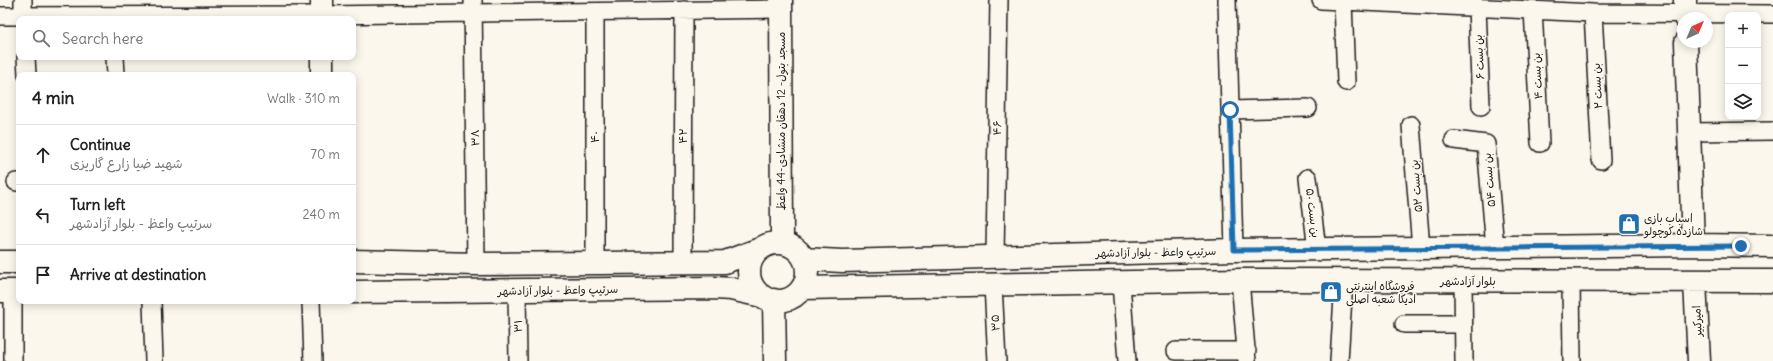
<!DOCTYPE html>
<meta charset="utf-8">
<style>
body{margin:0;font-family:Delius,"Playpen Sans Arabic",sans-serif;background:#f2f2f2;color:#222}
.controls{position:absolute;right:12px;top:12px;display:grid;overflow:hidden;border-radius:8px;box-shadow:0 2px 10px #0003}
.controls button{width:36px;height:36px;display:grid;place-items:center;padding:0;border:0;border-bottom:1px solid #e0e0e0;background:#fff;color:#222;font:20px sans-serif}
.compass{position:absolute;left:1677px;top:12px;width:36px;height:36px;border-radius:50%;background:#fff;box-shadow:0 2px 10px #0003;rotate:44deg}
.stop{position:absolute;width:12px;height:12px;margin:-9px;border:3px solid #1f6fb2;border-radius:50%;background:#fff}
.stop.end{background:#1f6fb2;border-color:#fff;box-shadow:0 1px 4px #0008}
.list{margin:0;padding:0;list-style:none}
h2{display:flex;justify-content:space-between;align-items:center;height:52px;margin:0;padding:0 16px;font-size:17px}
h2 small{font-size:13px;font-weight:400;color:#767676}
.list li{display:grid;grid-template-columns:26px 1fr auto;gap:12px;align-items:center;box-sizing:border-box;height:60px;padding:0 16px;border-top:1px solid #e0e0e0}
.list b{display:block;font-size:15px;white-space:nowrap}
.list p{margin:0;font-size:13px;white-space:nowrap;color:#767676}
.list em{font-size:13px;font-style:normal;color:#767676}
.icon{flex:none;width:22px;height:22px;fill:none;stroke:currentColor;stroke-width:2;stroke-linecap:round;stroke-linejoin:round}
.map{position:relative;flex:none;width:1773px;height:361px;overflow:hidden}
.search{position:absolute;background:#fff;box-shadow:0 2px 10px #0003;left:16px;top:16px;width:340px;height:44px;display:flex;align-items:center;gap:10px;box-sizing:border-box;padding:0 14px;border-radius:8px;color:#767676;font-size:15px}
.panel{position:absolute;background:#fff;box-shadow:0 2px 10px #0003;left:16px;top:72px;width:340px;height:232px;border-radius:8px}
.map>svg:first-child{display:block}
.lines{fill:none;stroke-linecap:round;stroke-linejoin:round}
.street-casing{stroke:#1c1c1c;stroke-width:20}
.secondary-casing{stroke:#1c1c1c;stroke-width:25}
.street{stroke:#fbf7ec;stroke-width:17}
.secondary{stroke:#fbf7ec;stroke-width:22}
.route{stroke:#1f6fb2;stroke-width:5}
.labels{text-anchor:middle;stroke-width:3;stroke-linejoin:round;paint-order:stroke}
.street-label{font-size:11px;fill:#1c1c1c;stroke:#fbf7ec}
.poi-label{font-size:11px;fill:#1c1c1c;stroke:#fbf7ec;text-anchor:start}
</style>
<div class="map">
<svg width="1773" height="361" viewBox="0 0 1773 361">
<rect width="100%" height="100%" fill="#fbf7ec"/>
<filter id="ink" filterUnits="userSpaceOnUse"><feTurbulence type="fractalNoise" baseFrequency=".025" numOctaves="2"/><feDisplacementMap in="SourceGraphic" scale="8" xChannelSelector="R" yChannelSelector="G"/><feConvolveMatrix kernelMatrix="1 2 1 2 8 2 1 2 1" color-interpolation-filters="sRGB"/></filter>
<g filter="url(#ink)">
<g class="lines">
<g class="street-casing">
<path id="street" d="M23,0V19
M473,0L476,264
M1227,0L1234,250
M1321,0L1593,13L1773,14
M1343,1L1346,82
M1477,7L1481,106
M1533,9L1540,143
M1593,13L1601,160
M0,16L322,15L781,9
M26,57L27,75
M115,57L116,75
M1230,110L1308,108
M1411,125L1421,248
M1689,132L1773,131
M1454,140L1486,144L1495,248
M1308,178L1317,249
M16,182H19
M995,256L999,0
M683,261L684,10
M595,262V12
M1240,280L1247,361
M1463,281L1464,361
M1571,282L1572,361
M1121,283L1127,361
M993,285L997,361
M13,291V361
M517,291L518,361
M152,301L154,361
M311,301L313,361
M1404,324H1463
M1176,351H1247
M1339,361L1344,281"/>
</g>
<g class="secondary-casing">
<path id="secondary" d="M322,0V19
M781,0L782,243
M1685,0V18
M1686,42L1693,245
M322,57V75
M749 272a29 29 0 1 1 58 0a29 29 0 1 1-58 0Z
M804,259L842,261L1234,250L1693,245L1773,246
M353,261L476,264L725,262L760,249
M0,262H19
M1695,282L1699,361
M802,288L1240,280L1773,281
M0,291H19
M353,292L715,288L731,289L762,296
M774,300L775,361"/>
</g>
<use href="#street" class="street"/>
<use href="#secondary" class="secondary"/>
</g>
</g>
<g class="lines" filter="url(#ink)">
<path class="route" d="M1230,110L1234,250L1741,246"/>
</g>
<defs>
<g id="shop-square" transform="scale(1.15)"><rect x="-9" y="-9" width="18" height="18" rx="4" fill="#1f6fb2" stroke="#fbf7ec"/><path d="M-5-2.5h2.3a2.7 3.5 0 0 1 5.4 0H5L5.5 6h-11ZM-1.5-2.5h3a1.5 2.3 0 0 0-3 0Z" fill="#fff"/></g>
</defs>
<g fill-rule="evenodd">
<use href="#shop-square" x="1629" y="224"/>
<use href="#shop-square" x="1331" y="292"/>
</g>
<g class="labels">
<g class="street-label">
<text transform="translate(1479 57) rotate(-93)" y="4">بن بست ۶</text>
<text transform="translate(1537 76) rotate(-93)" y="4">بن بست ۴</text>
<text transform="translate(1597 86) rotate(-93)" y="4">بن بست ۲</text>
<text transform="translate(781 121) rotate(-90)" y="4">مسجد بتول- 12 دهقان منشادی-44 واعظ</text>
<text transform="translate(997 128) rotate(-89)" y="4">۴۶</text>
<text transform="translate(683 136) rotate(-90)" y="4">۴۲</text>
<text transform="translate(595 137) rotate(-90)" y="4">۴۰</text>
<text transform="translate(475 138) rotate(-91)" y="4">۳۸</text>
<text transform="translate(1489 180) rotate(-95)" y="4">بن بست ۵۴</text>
<text transform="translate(1416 186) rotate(-95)" y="4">بن بست ۵۲</text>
<text transform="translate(1313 213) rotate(83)" y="4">بن بست ۵۰</text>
<text transform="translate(1156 252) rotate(-1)" y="4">سرتیپ واعظ - بلوار آزادشهر</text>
<text x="1468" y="285">بلوار آزادشهر</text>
<text transform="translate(558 290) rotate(-1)" y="4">سرتیپ واعظ - بلوار آزادشهر</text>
<text transform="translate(1697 321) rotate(-93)" y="4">امیرکبیر</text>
<text transform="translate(995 323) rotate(-93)" y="4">۳۵</text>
<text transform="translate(518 326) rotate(-91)" y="4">۳۱</text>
</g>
<g class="poi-label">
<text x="1644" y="222">اسباب بازی<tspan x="1644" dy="13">شازده کوچولو</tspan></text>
<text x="1346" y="290">فروشگاه اینترنتی<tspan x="1346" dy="13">ادیکا شعبه اصلی</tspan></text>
</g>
</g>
</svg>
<div class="controls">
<button>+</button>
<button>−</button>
<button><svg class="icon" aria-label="layers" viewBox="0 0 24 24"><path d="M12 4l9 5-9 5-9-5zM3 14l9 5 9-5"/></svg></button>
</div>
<svg class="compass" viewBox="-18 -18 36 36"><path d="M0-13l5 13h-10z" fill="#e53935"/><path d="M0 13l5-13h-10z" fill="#767676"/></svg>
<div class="stop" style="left:1230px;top:110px"></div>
<div class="stop end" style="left:1741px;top:246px"></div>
<div class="search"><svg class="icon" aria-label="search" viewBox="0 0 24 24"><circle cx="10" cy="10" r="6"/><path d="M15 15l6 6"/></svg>Search here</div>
<section class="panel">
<h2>4 min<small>Walk · 310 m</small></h2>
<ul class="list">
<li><svg class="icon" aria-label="ahead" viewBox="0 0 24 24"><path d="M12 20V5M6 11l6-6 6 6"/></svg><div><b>Continue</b><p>شهید ضیا زارع گاریزی</p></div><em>70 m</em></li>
<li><svg class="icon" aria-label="left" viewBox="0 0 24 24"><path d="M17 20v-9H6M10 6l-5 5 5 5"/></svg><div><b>Turn left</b><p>سرتیپ واعظ - بلوار آزادشهر</p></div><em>240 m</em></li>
<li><svg class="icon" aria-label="arrive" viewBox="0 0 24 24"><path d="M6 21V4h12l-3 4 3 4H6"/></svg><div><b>Arrive at destination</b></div></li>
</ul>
</section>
</div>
